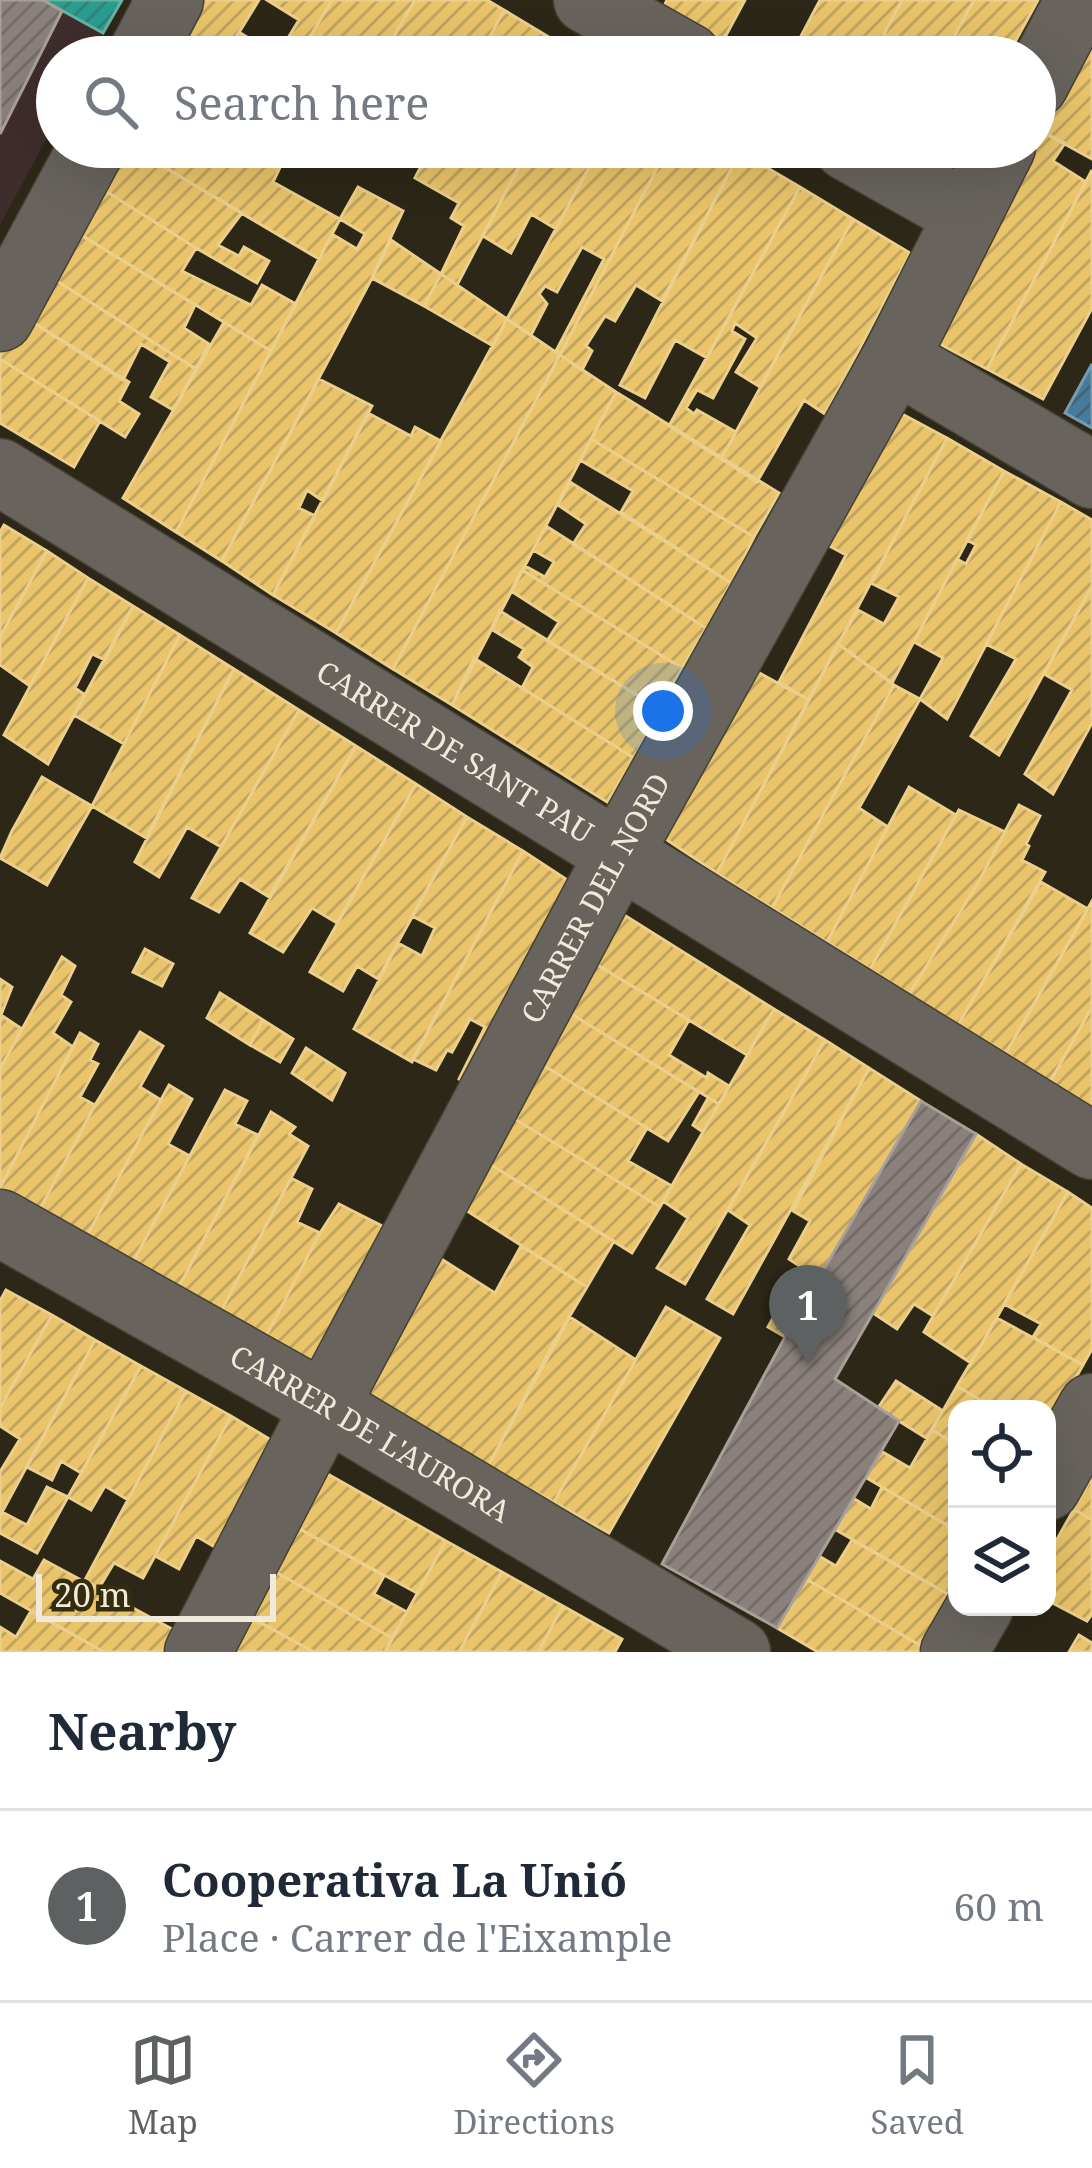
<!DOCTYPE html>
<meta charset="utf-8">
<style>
body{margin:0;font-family:"Noto Serif",serif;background:#f6f6f7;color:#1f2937}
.controls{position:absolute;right:36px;bottom:36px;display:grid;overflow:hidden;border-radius:24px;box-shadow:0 12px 48px #0002}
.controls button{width:108px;height:108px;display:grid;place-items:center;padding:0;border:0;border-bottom:3px solid #e0e1e3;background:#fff;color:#1f2937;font:60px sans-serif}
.scale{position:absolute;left:36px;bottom:30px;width:240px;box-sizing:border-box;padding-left:12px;border:6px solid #efead9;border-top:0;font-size:33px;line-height:42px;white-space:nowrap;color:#efead9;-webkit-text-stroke:9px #342c0e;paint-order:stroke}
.you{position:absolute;left:663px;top:711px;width:42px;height:42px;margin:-30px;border:9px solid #fff;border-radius:50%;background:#1a73e8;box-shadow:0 0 0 18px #1a73e833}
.badge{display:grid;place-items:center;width:78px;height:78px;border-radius:50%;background:#5e6161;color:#fff;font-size:39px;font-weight:700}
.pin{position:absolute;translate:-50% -99px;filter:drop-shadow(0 3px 6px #0008)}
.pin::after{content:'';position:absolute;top:63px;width:42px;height:36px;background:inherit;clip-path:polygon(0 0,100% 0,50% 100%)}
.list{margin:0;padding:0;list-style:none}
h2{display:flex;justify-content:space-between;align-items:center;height:156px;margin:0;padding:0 48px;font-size:51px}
h2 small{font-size:39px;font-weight:400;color:#747a83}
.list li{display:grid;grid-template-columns:78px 1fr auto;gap:36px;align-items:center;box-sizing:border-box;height:192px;padding:0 48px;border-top:3px solid #e0e1e3}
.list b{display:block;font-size:45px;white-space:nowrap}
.list p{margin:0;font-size:39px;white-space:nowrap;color:#747a83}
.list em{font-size:39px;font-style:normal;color:#747a83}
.icon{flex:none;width:66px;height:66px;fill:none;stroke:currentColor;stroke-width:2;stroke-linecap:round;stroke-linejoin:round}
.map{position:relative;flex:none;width:1092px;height:1652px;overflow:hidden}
.search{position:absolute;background:#fff;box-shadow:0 12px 48px #0002;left:36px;right:36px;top:36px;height:132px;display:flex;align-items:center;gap:30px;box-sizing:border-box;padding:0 42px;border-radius:66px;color:#747a83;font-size:45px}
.sheet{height:348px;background:#fff}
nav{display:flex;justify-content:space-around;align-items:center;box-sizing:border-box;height:168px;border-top:3px solid #e0e1e3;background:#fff;font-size:33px;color:#747a83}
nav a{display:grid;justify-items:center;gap:6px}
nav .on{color:#5e6161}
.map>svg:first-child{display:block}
.education{fill:#3f2d2d}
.homes{fill:url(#homes-hatch);stroke:#ebcf8b;stroke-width:3}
.schools{fill:url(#schools-hatch);stroke:#65b4a5;stroke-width:3}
.public{fill:url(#public-hatch);stroke:#789caf;stroke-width:3}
.industry{fill:url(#industry-hatch);stroke:#a8a098;stroke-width:3}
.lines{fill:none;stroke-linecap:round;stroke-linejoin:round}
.street-casing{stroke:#464133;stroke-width:69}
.street{stroke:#68635d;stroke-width:66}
.labels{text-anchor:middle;stroke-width:12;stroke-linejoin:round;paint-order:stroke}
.street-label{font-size:30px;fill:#efead9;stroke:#342c0e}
</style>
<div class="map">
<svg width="1092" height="1652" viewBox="0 0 1092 1652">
<defs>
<pattern id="homes-hatch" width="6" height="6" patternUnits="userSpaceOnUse" patternTransform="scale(3)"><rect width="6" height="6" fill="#e9c46a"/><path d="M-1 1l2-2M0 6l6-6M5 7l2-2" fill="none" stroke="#c1a460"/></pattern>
<pattern id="schools-hatch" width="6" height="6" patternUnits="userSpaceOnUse" patternTransform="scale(3)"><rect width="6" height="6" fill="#2a9d8f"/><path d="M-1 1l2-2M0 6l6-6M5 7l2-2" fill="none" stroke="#338378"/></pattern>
<pattern id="public-hatch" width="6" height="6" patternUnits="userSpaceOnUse" patternTransform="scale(3)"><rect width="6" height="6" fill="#457b9d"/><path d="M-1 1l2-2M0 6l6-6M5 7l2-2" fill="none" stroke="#466374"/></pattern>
<pattern id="industry-hatch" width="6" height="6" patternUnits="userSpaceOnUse" patternTransform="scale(3)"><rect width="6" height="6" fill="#8a817c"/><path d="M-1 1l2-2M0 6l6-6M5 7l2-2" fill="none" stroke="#736c67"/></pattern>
</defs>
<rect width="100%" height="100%" fill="#2c2716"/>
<path class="education" d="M0,0H43L103,33L90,57H57V119L0,225Z"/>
<path class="homes" d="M190,0H259L224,57H210L171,34Z
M267,0H332L298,57H224L239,32L277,56L299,20Z
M332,0H415L382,57H298Z
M415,0H487L504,10L479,57H382Z
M667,0H745L723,41L664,6Z
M820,0H902L872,57H790Z
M902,0H974L943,57H872Z
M974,0H1038L1007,57H943Z
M504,10L577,54L575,57H479Z
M1092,30V159L1039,130Z
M1039,130L1065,143L1053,161L1086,182L987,369L938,343L1030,147H1035V137Z
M106,147H130L242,213L218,245L239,256L244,247L269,261L257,283L196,248L88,180Z
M130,147H211L241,164L249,147H259L283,161L273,182L340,219L319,259Z
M211,147H249L241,164Z
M344,147H377L368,163Z
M431,147H529L457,285L441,274L464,226L451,218L459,203L415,178Z
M529,147H600L556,229L531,214L511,253L483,236Z
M600,147H668L560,355L556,351L604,259L582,247L557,292L545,286L539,294L547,304L531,335L507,319Z
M668,147H732L740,152L662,301L636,285L615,321L605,316L586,346L592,351L582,370L560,355Z
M899,147H960L946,174Z
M740,152L800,187L707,358L675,340L645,398L620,385Z
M1092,170V308L1043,399L987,369Z
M88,180L196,248L182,271L251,305L262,285L296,304L271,351L63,224Z
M358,187L403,211L372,278L222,561L176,532L332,234L357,249L365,234L340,219Z
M800,187L853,219L760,387L736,372L757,338L735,323L732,331L745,339L713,398L697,390L686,408L694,414L697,410L736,432L721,459L669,426Z
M853,219L910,253L825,414L804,400L757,482L721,459Z
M63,224L195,305L184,328L209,344L196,369L38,269Z
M391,240L441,274L424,306L372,278Z
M38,269L196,369L173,410L151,397L170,362L141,344L123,380L15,311Z
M441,274L507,319L493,346L424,306Z
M15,311L129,382L119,401L139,414L125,437L0,359V339Z
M507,319L560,355L393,669L336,633Z
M224,322L271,351L176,532L123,498Z
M560,355L616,392L452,705L393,669Z
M0,359L100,421L74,467L0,423Z
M319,379L372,406L323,501L307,490L299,508L315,516L273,595L222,561Z
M616,392L779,493L754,537L591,439Z
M891,408L947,438L809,700L779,682L846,555L820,541Z
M368,413L411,436L415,427L441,441L336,633L273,595Z
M947,438L1004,471L892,683L838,644L858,610L884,624L899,597L871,583Z
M591,439L754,537L731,583L621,512L633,491L580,460Z
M1004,471L1061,502L947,719L920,699L943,658L914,642L957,559L966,564L976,545L967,540Z
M570,482L731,583L706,628L573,544L586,524L558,505Z
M1061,502L1092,520V586L999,755L971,736L1016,659L986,644Z
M4,525L47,551L0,637V532Z
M546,526L706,628L682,668L522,570L525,566L545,577L554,562L533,550Z
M47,551L88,578L30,686L0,665V637Z
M522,570L682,668L660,709L547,641L559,622L511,591Z
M88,578L133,606L105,660L92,654L75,688L85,695L48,764L4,735Z
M1092,586V723L1053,794L1025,774L1072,690L1044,674Z
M133,606L180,635L124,744L74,715Z
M500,611L660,709L634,758L522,688L533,667L519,657L524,649L491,629Z
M180,635L234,669L146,838L92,806Z
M838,644L894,685L772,908L717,873Z
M474,658L634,758L607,802L452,705Z
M234,669L299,710L221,847L187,827L159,877L135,862Z
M752,669L809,700L717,873L664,838Z
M894,685L920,699L859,808L888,827L827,942L772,908Z
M299,710L356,746L269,897L240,879L219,912L192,898Z
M356,746L416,784L337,923L312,908L283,952L250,933Z
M42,777L92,806L47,885L0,858L12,831Z
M416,784L467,817L378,979L357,966L343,991L310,972Z
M909,787L956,815L870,969L827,942Z
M1019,805L1040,816L1026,844L1029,846L1022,860L1045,872L958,1025L909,994L978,883Z
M959,810L1005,832L978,883L909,994L870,969Z
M467,817L523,851L412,1062L354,1029L398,943L422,956L435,928L412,916Z
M523,851L578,887L471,1088L459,1079L485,1027L470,1019L452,1052L447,1050L436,1070L413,1059Z
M1041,882L1088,909L1006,1053L958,1025Z
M1092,901V1007L1050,1082L1006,1053Z
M621,913L774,1009L747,1055L594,963Z
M145,949L173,964L162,986L133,972Z
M62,957L75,966L61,995L71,1002L53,1033L73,1047L0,1188V1069Z
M594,963L689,1020L669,1055L707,1078L708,1073L729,1086L719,1104L568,1012Z
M0,979L12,987L1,1015L22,1029L0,1069Z
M220,993L263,1020L250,1045L207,1018Z
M1092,1007V1108L1050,1082Z
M774,1009L825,1040L685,1284L657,1268L688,1218L663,1201Z
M568,1012L699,1092L668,1141L541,1064Z
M263,1020L293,1039L280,1062L250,1045Z
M140,1032L163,1046L140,1087L161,1100L87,1236L40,1209L95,1105Z
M80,1033L98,1044L90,1060L98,1064L80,1097L95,1105L40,1209L0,1188Z
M825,1040L869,1068L733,1314L707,1299L750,1225L728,1210Z
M306,1048L345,1073L332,1100L292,1073Z
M541,1064L647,1128L628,1161L672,1186L660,1207L513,1118Z
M869,1068L921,1101L785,1337L768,1327L801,1267L789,1259L810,1221L793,1211Z
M169,1085L192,1099L168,1144L190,1156L133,1262L87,1236Z
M225,1090L247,1101L235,1124L258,1135L179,1287L133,1262Z
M708,1098L719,1104L703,1132L693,1125Z
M271,1112L295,1127L289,1134L308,1146L220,1313L179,1287Z
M513,1118L660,1207L632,1253L488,1163Z
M976,1134L1021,1164L933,1316L914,1304L897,1329L873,1313Z
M488,1163L614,1241L587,1287L464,1209Z
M1021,1164L1068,1192L971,1363L924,1332Z
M291,1178L312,1189L297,1222L320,1233L265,1338L220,1313Z
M1068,1192L1092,1208V1349L1083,1365L1033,1337L1041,1324L1004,1304Z
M339,1204L384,1227L313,1366L265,1338L320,1233Z
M521,1246L587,1287L552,1346L488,1466L365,1394L438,1257L495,1293Z
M6,1290L52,1315L0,1408V1301Z
M666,1307L720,1338L609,1533L554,1502Z
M52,1315L95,1340L0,1516V1472L20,1439L0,1426V1408Z
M570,1317L636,1360L554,1502L488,1466Z
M997,1318L1083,1365L1047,1429V1409H995L957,1386Z
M95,1340L141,1366L81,1473L61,1461L52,1480L27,1467Z
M141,1366L186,1391L128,1500L105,1486L91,1510L68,1497Z
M896,1381L943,1411L926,1438L878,1408Z
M957,1386L995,1409H957V1445L932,1430Z
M186,1391L231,1416L143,1578L114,1563L99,1588L85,1580Z
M231,1416L276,1443L218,1549L196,1536L179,1569L155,1556Z
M932,1430L957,1445V1531L865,1477L881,1451L910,1468Z
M326,1473L446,1541L417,1593L298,1528Z
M1092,1477V1520L1074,1509Z
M47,1487L68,1497L37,1553L0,1533V1516L2,1512L27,1525Z
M882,1487L957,1531V1589L953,1597L836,1530L853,1498L871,1509Z
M1074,1509L1092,1520V1614L1087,1621L1047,1600V1557Z
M298,1528L384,1576L374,1594L407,1612L392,1638L274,1571Z
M852,1540L953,1597L925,1648L806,1579L819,1556L836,1566Z
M446,1541L502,1572L459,1652H385Z
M44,1560L174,1630L162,1652H104L0,1593V1561L33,1579Z
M274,1571L392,1638L385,1652H314L250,1617Z
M502,1572L563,1606L538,1652H459Z
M806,1579L925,1648L923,1652H818L777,1628Z
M563,1606L622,1639L615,1652H538Z
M31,1611L104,1652H0V1627L16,1637Z
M250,1617L314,1652H231Z
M1079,1635L1092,1643V1652H1069Z"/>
<path class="schools" d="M43,0H122L103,33Z"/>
<path class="public" d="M1092,364V428L1065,413Z"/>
<path class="industry" d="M0,0H43L62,11L0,134Z
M921,1101L976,1134L835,1379L899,1421L777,1628L662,1564L785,1337Z"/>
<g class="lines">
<g class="street-casing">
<g id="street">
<path d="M587,0L688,57"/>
<path d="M140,57L170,0"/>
<path d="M1035,84L1079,0"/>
<path d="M847,147L966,214"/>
<path d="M0,318L92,147"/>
<path d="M895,359L1092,475"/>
<path id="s1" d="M0,472L1092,1146"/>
<path id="s2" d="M0,1223L325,1406L737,1652"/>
<path d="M1047,1487L1092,1407"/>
<path id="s3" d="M198,1652L325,1406L619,854L895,359L1002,147"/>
<path d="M954,1652L980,1607"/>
</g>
</g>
<use href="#street" class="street"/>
</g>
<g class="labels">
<g class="street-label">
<text dy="10" stroke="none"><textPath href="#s1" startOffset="534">CARRER DE SANT PAU</textPath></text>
<text dy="10" stroke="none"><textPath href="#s3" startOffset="852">CARRER DEL NORD</textPath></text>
<text dy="10" stroke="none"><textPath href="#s2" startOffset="426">CARRER DE L'AURORA</textPath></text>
</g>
</g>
</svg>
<div class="controls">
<button><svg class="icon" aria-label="locate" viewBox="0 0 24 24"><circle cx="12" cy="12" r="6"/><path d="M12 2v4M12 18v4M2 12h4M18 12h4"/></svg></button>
<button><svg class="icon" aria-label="layers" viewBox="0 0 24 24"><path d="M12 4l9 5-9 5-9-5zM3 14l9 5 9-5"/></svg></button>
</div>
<div class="scale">20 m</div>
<div class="you"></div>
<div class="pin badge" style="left:808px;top:1364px">1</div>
<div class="search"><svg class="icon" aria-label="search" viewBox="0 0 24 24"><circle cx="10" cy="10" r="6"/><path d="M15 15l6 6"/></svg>Search here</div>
</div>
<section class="sheet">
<h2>Nearby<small></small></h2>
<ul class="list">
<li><span class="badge">1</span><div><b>Cooperativa La Unió</b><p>Place · Carrer de l'Eixample</p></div><em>60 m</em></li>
</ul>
</section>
<nav>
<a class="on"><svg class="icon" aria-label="map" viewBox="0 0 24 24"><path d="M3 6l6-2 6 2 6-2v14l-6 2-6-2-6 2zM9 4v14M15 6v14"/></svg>Map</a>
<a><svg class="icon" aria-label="directions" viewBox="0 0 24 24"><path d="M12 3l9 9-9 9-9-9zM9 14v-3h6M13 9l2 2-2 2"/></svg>Directions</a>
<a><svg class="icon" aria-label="saved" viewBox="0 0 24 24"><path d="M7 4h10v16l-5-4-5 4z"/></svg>Saved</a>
</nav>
